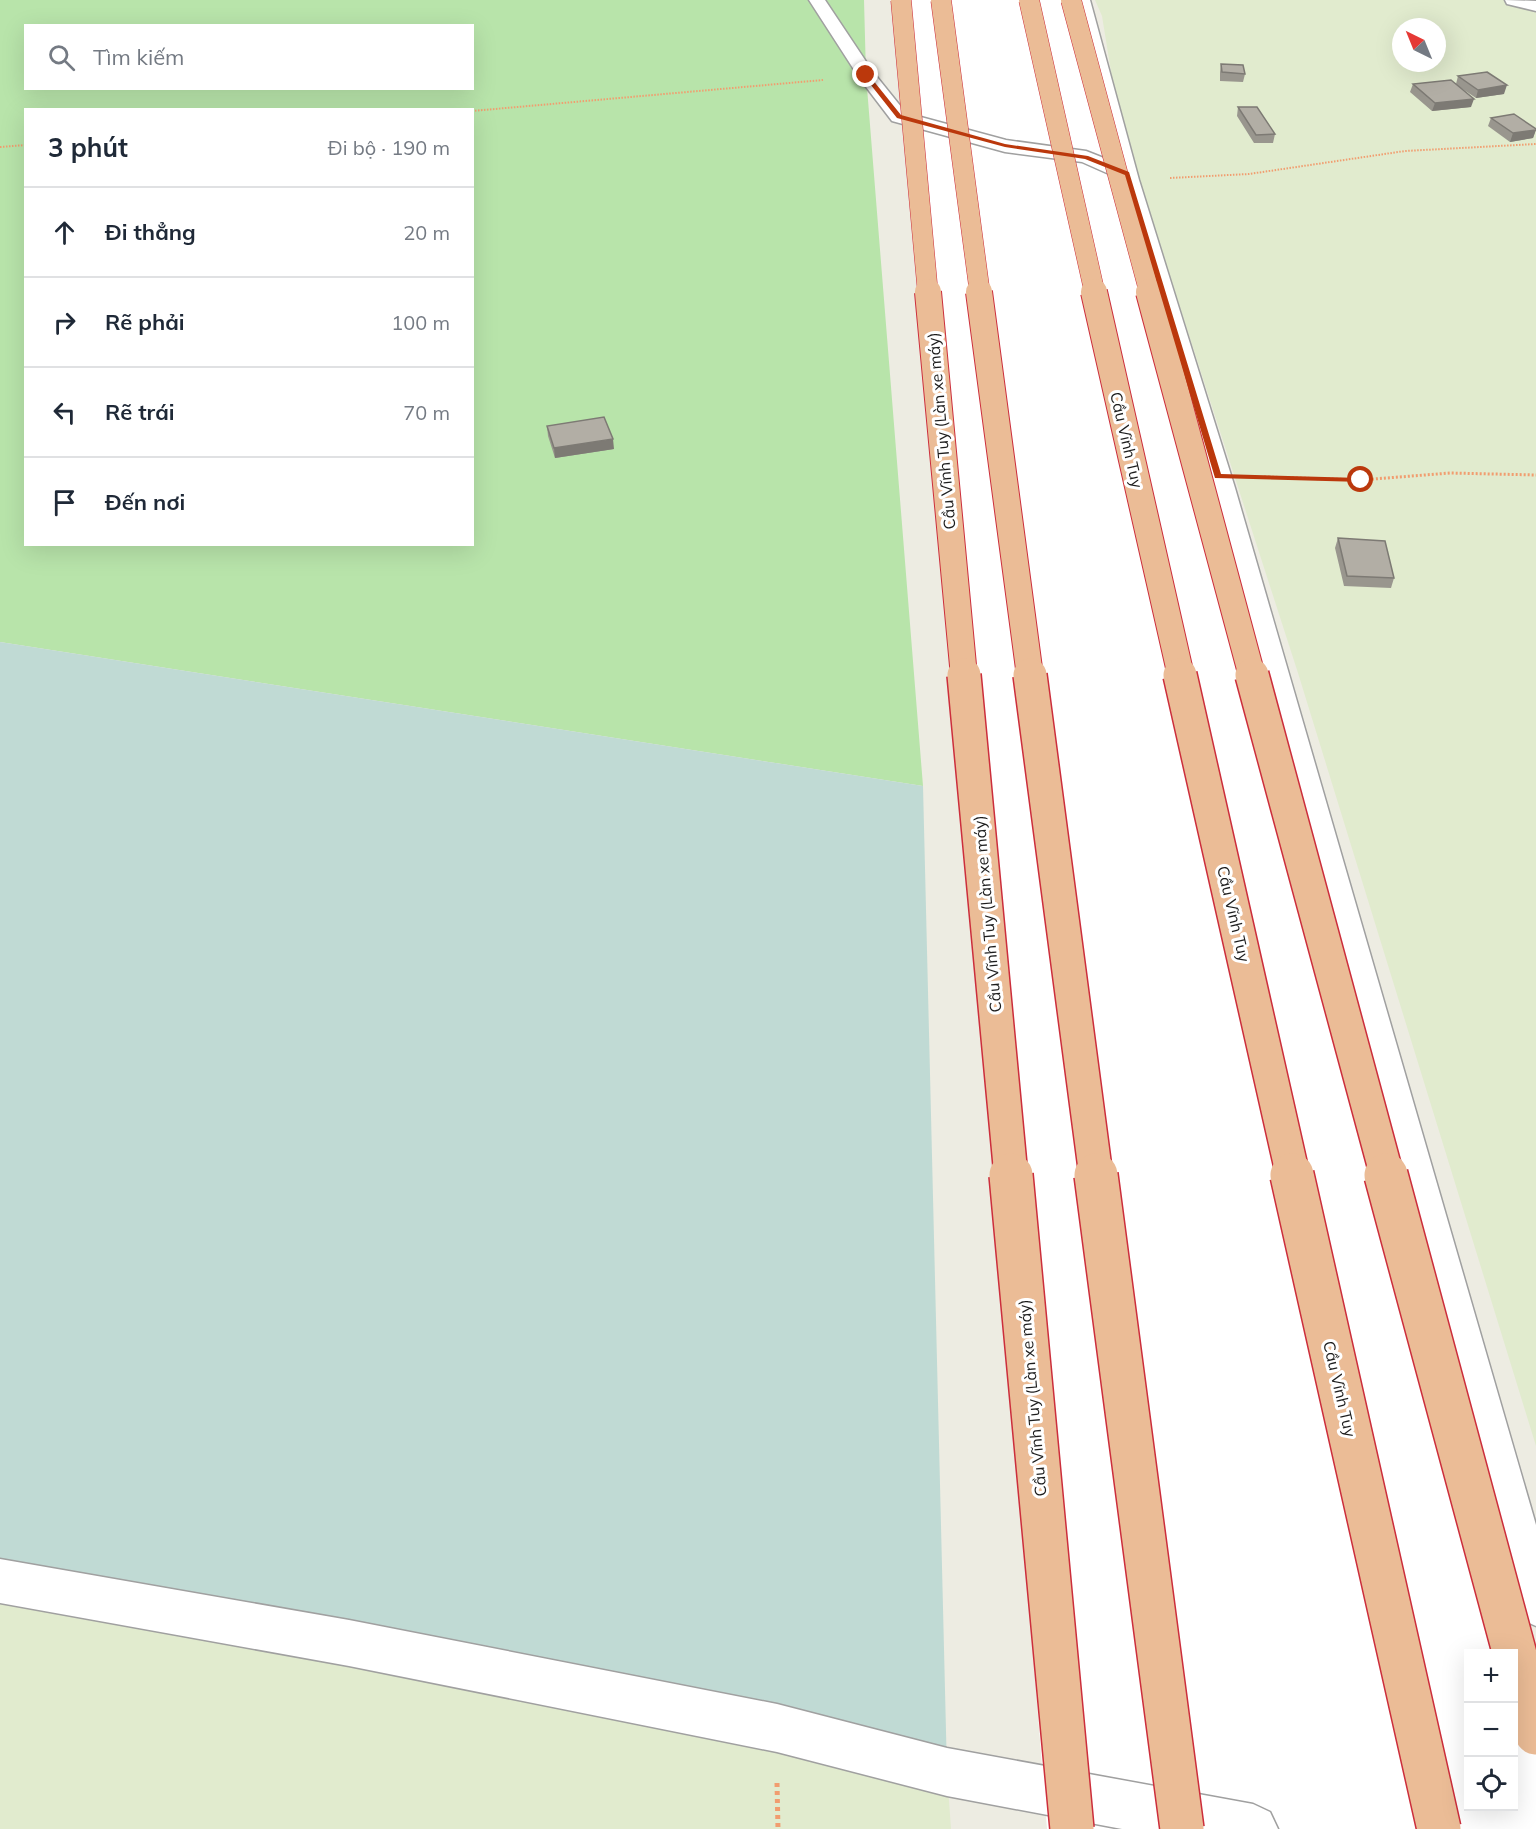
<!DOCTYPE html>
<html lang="vi">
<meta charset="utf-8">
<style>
body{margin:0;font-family:Mulish,sans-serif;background:#f2f2f3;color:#1f2937}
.controls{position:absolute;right:18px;bottom:18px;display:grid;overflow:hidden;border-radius:0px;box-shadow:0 6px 24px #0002}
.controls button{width:54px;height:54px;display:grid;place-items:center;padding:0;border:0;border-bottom:2px solid #e0e1e3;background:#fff;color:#1f2937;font:30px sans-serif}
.compass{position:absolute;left:1392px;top:18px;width:54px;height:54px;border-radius:50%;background:#fff;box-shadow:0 6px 24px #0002;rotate:317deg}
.stop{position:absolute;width:18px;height:18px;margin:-14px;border:4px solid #bb380c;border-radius:50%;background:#fff}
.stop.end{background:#bb380c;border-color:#fff;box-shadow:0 2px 6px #0008}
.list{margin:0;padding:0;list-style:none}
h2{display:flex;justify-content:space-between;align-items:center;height:78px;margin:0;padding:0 24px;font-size:26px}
h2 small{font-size:20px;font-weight:400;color:#747a83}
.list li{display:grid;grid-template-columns:39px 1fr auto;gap:18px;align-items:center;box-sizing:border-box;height:90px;padding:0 24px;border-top:2px solid #e0e1e3}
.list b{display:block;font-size:22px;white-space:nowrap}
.list em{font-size:20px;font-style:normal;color:#747a83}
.icon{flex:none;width:33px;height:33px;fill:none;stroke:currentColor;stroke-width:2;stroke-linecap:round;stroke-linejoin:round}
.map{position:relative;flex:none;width:1536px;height:1829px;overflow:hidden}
.search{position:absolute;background:#fff;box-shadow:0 6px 24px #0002;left:24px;top:24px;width:450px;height:66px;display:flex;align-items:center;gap:15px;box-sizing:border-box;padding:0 21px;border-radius:0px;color:#747a83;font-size:22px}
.panel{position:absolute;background:#fff;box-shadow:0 6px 24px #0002;left:24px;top:108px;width:450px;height:438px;border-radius:0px}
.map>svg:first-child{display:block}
.farmland{fill:#e1ebce;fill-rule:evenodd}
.grass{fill:#b8e4aa;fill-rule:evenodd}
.wetland{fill:#c0dad4}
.pier{fill:#fff;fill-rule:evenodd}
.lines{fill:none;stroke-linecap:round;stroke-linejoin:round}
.service-casing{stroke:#a0a0a0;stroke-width:3}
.path-far2{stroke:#f19d6f;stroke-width:2;stroke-dasharray:1.5 1.5;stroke-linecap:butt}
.path-far1{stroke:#f19d6f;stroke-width:3;stroke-dasharray:2 2;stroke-linecap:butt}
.path{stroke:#f19d6f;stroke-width:5;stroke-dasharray:4 4;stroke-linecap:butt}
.service{fill:#fff;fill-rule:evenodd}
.trunk-bridge-far3-casing{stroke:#cc2e3c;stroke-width:21;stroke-linecap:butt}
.trunk-bridge-far2-casing{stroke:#cc2e3c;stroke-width:28;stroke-linecap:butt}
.trunk-bridge-far1-casing{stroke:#cc2e3c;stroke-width:36;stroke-linecap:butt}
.trunk-bridge-casing{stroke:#cc2e3c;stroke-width:46;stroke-linecap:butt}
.trunk-bridge-far3{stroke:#ebbc96;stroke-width:20}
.trunk-bridge-far2{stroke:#ebbc96;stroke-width:26}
.trunk-bridge-far1{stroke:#ebbc96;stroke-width:33}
.trunk-bridge{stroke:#ebbc96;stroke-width:43}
.wall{fill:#99968e}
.shaded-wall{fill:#7d7a74}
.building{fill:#b2aea5;stroke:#7d7a74;stroke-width:1.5}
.route{fill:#bb380c}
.labels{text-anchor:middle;stroke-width:6;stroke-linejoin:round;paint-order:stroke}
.street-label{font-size:16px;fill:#1c1c1c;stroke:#fff}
</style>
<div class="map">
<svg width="1536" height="1829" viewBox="0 0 1536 1829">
<rect width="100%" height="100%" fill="#edece2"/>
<path class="farmland" d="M1095,0H1536V1446L1298,673L1146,202L1115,96L1102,16ZM1401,27H1437V63H1401Z
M0,1587L947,1772L951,1829H0Z"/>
<path class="grass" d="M0,0H864L866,75L923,786L0,642ZM26,26H472V88H26ZM26,110H472V544H26Z"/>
<path class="wetland" d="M0,642L923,786L947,1772L0,1576Z"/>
<path class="pier" d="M895,0H1077L1536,1672V1829H1047L981,994ZM1468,1654H1514V1806H1468Z"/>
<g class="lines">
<g class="service-casing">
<path id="service" d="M809,0H825L873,72L906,113L1006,140L1086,151L1114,162L1074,0H1090L1139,180L1235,488L1536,1525V1626L1520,1619L1513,1603L1209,488L1118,178L1082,162L1005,152L892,121L860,79Z
M1505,0L1536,1V11L1507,4Z
M0,1559L349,1620L777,1704L947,1748L1253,1804L1270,1812L1278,1829H1122L947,1796L777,1752L349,1666L0,1603Z"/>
</g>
<path class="path-far2" d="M472,111L823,80
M0,147L26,145
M1170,178L1249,174L1405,151L1536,144"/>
<path class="path-far1" d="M1264,477L1361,480L1450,473L1536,475"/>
<path class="path" d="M777,1783L778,1829"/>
<use href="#service" class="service"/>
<g class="trunk-bridge-far3-casing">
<path id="trunk-bridge-far3" d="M901,0L928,294
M941,0L980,294
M1029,0L1095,294
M1071,0L1150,294"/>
</g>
<g class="trunk-bridge-far2-casing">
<path id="trunk-bridge-far2" d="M928,292L964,676
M979,292L1030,676
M1094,292L1181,676
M1149,292L1252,676"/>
</g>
<g class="trunk-bridge-far1-casing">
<path id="trunk-bridge-far1" d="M964,675L1011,1176
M1030,675L1096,1176
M1180,675L1293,1176
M1252,675L1387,1176"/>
</g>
<g class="trunk-bridge-casing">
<path id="trunk-bridge" d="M1011,1175L1072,1829
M1096,1175L1182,1829
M1292,1175L1439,1829
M1386,1175L1536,1733"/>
</g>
<use href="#trunk-bridge-far3" class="trunk-bridge-far3"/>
<use href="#trunk-bridge-far2" class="trunk-bridge-far2"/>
<use href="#trunk-bridge-far1" class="trunk-bridge-far1"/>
<use href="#trunk-bridge" class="trunk-bridge"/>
</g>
<path class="wall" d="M1221,64L1245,74L1243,82L1220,81V72Z
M1458,76L1504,94L1476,98L1461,88L1471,107L1432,111L1410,92L1413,84H1456Z
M1238,107L1275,134L1273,143H1254L1237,116Z
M1491,118L1536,129L1533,138L1510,142L1488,126Z
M547,426L614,449L555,458L548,436Z
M1338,538L1394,578L1391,588L1344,586L1335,548Z"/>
<path class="shaded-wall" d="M1507,85L1504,94L1476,98L1478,90Z
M1474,99L1471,107L1432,111L1435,103Z
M1536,130L1533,138L1510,142L1513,133Z
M613,439L614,449L555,458L554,448Z"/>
<path class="building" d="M1221,64L1243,65L1245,74L1222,72Z
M1487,72L1507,85L1478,90L1458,76Z
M1451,80L1474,99L1435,103L1413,84Z
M1238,107H1257L1275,134L1256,135Z
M1514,114L1536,129V130L1513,133L1491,118Z
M604,417L613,439L554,448L547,426Z
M1338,538L1385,541L1394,578L1347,576Z"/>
<path class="route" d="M868,74L901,115L1005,144L1088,156L1129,172L1221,474L1361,478L1363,482L1215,478L1125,175L1085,159L1005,147L897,118L863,75Z"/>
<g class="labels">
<g class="street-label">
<text transform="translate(941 431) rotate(-95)" y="6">Cầu Vĩnh Tuy (Làn xe máy)</text>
<text transform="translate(1127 440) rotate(77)" y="6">Cầu Vĩnh Tuy</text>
<text transform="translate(987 914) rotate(-95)" y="6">Cầu Vĩnh Tuy (Làn xe máy)</text>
<text transform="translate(1234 914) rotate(77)" y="6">Cầu Vĩnh Tuy</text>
<text transform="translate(1340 1389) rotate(77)" y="6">Cầu Vĩnh Tuy</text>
<text transform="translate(1032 1398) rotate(-95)" y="6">Cầu Vĩnh Tuy (Làn xe máy)</text>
</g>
</g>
</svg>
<div class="controls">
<button>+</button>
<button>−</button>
<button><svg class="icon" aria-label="locate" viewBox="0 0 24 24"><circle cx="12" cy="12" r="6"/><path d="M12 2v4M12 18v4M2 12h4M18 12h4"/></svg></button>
</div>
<svg class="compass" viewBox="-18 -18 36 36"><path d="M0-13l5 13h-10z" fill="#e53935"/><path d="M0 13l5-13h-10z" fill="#747a83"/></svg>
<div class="stop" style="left:1361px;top:480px"></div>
<div class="stop end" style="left:866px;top:75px"></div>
<div class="search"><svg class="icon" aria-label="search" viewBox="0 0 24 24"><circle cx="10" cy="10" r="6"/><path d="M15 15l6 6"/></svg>Tìm kiếm</div>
<section class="panel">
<h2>3 phút<small>Đi bộ · 190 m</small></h2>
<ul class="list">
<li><svg class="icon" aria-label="ahead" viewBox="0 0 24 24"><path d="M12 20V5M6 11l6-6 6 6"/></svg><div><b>Đi thẳng</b></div><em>20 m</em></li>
<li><svg class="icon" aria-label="right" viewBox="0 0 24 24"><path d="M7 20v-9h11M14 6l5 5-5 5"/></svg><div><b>Rẽ phải</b></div><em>100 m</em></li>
<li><svg class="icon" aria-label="left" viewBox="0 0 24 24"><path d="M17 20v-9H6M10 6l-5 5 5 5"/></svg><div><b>Rẽ trái</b></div><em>70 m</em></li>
<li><svg class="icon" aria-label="arrive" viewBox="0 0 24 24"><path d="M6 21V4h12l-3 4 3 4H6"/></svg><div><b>Đến nơi</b></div></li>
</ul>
</section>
</div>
